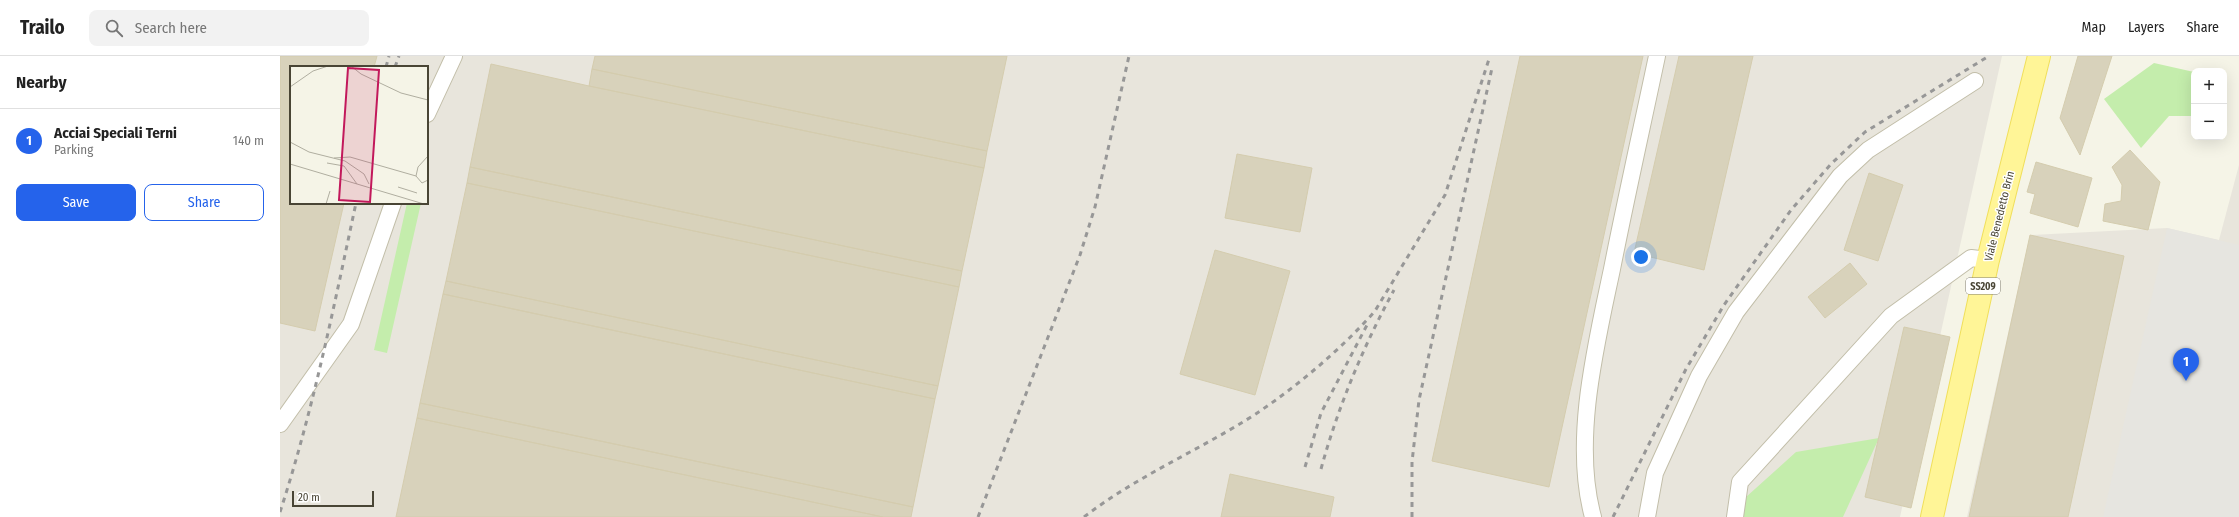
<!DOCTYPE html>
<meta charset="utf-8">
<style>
body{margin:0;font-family:"Fira Sans Condensed",sans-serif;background:#f2f2f2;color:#222}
.controls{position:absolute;right:12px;top:12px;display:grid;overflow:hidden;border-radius:8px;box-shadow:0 4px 16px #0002}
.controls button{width:36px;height:36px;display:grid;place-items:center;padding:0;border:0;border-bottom:1px solid #e0e0e0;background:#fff;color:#222;font:20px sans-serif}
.scale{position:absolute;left:12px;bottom:10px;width:82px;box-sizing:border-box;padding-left:4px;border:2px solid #494535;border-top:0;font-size:11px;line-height:14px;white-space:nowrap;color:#494535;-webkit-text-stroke:3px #fff;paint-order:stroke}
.you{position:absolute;left:1361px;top:201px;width:14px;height:14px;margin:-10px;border:3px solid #fff;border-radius:50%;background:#1a73e8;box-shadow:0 0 0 6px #1a73e833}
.badge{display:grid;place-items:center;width:26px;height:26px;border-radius:50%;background:#2563eb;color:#fff;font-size:13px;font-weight:700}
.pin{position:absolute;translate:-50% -33px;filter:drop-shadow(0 1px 2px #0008)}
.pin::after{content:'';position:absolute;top:21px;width:14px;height:12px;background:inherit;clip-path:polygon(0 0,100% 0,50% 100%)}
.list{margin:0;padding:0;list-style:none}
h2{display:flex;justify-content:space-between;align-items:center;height:52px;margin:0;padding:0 16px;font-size:17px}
h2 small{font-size:13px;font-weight:400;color:#767676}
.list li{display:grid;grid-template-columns:26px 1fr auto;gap:12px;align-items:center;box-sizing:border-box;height:64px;padding:0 16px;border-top:1px solid #e0e0e0}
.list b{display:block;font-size:15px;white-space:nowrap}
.list p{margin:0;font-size:13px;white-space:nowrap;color:#767676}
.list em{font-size:13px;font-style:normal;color:#767676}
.actions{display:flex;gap:8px;padding:12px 16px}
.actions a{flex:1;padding:9px 0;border:1px solid #2563eb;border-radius:8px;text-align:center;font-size:14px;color:#2563eb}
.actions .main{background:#2563eb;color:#fff}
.icon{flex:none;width:22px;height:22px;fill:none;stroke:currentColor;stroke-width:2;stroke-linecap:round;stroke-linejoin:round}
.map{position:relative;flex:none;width:1959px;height:461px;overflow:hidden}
header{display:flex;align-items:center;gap:24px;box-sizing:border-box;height:56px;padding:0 20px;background:#fff;border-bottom:1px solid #e0e0e0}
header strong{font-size:19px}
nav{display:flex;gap:22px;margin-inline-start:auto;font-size:14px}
.search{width:280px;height:36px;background:#f2f2f2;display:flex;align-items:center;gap:10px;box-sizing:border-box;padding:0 14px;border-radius:8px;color:#767676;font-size:15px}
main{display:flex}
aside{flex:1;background:#fff}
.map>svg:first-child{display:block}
.industrial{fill:#e8e5dc;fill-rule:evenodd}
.green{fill:#c4edac}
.parking{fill:#e6e5e0}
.building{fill:#d8d2bb;stroke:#d4ccae}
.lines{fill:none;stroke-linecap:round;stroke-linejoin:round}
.lane-casing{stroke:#c2bea9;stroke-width:18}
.primary-casing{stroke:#f0df5b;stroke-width:24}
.lane{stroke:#fff;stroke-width:16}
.primary{stroke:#fff597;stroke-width:22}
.rail{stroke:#979797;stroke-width:3;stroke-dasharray:5 5;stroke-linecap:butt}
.labels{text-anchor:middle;stroke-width:3;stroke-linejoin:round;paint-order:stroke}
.shield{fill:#fff;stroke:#807d72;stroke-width:1}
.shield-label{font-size:10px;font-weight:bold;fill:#494535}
.street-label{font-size:11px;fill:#494535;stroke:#fff}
.inset-road{fill:none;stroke:#b0aea0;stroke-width:1}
.view{fill:#c2185b;fill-opacity:0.15;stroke:#c2185b;stroke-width:2}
.inset-edge{fill:none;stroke:#494535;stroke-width:2}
</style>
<header>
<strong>Trailo</strong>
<div class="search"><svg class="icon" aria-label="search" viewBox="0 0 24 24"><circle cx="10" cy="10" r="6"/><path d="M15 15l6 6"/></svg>Search here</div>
<nav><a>Map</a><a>Layers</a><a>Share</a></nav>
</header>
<main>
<aside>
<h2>Nearby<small></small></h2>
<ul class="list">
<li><span class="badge">1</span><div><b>Acciai Speciali Terni</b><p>Parking</p></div><em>140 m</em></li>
</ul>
<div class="actions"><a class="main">Save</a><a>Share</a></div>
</aside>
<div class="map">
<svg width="1959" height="461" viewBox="0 0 1959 461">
<rect width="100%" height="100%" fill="#f5f4e7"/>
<path class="industrial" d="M0,0H1722L1620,461H0ZM11,11H147V147H11Z
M1959,109V461H1687L1750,179L1887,172L1939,184Z"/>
<path class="green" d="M1874,7L1914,16V60H1889L1861,92L1824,43Z
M127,147H141L107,297L94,294Z
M1599,382L1563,461H1455L1456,450L1516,396Z"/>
<path class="parking" d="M1887,172L1959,189V461H1823Z"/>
<path class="building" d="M0,0H97L94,11H11V147H64L35,275L0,267Z
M315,0H727L707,95L312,13Z
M1240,0H1363L1269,431L1152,405Z
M1399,0H1473L1424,214L1354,197Z
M1798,0H1832L1800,99L1780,62Z
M211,8L309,30L704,112L682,215L190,111Z
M312,13L707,95L704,112L309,30Z
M1850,94L1880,126L1868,174L1823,165L1825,148L1841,145L1842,129L1832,111Z
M957,98L1032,112L1020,176L945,162Z
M1756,106L1812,122L1798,171L1750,157L1755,138L1747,136Z
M190,111L682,215L679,231L187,127Z
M1589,117L1623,129L1598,205L1564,194Z
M187,127L679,231L658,330L166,225Z
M1750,179L1844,200L1788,461H1689Z
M935,194L1010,215L975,339L900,318Z
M1570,207L1587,228L1545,262L1528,241Z
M166,225L658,330L655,343L163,238Z
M163,238L655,343L633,451L140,347Z
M1624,271L1670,281L1631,452L1585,441Z
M140,347L633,451L631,461H603L137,362Z
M137,362L603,461H116Z
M950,418L1054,441L1050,461H941Z"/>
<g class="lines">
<g class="lane-casing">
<path id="lane" d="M147,58L174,0
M0,368L71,268L113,147
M1313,461C1292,385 1316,289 1332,213C1346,142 1362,71 1377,0
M1367,461L1375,417L1419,320L1456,256L1560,120L1588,94L1695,25
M1455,461L1460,426L1611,260L1691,202L1708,204"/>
</g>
<g class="primary-casing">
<path id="primary" d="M1652,461L1708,204L1759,0"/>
</g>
<use href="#lane" class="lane"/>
<use href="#primary" class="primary"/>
<path class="rail" d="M106,11L109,0
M115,11L119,0
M1025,411L1041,357L1087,269
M1041,413C1058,351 1083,291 1114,234
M0,456C33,355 54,250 76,147
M698,461L800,199L815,151L849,0
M804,461C852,424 906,400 958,369C1005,341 1059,296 1095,255L1165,139L1210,0
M1132,461V406L1139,344L1212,12
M1333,461L1406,313L1444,249L1511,154L1551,108L1585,76L1709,0"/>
</g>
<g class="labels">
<rect class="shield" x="1686" y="222" width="34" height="16" rx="3"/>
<g class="shield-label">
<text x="1703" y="234">SS209</text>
</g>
<g class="street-label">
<text transform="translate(1719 160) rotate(-76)" y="4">Viale Benedetto Brin</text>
</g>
</g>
<g transform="translate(10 10)">
<rect width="138" height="138" fill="#f5f4e7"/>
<path class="inset-road" d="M61,0L71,8L111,27L138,34M0,21L23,5L38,0M0,76L19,86L55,95L74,108L79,118M138,90L128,101L126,110L132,117L138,114M44,92L60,91L126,110M37,97L54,100L67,118M0,98L134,138M108,121L127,127M36,138L40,125"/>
<path class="view" d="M58,2L89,4L80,136L49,134Z"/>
<rect width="138" height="138" class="inset-edge"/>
</g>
</svg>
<div class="controls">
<button>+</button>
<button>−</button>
</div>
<div class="scale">20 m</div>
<div class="you"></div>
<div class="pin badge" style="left:1906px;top:325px">1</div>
</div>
</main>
